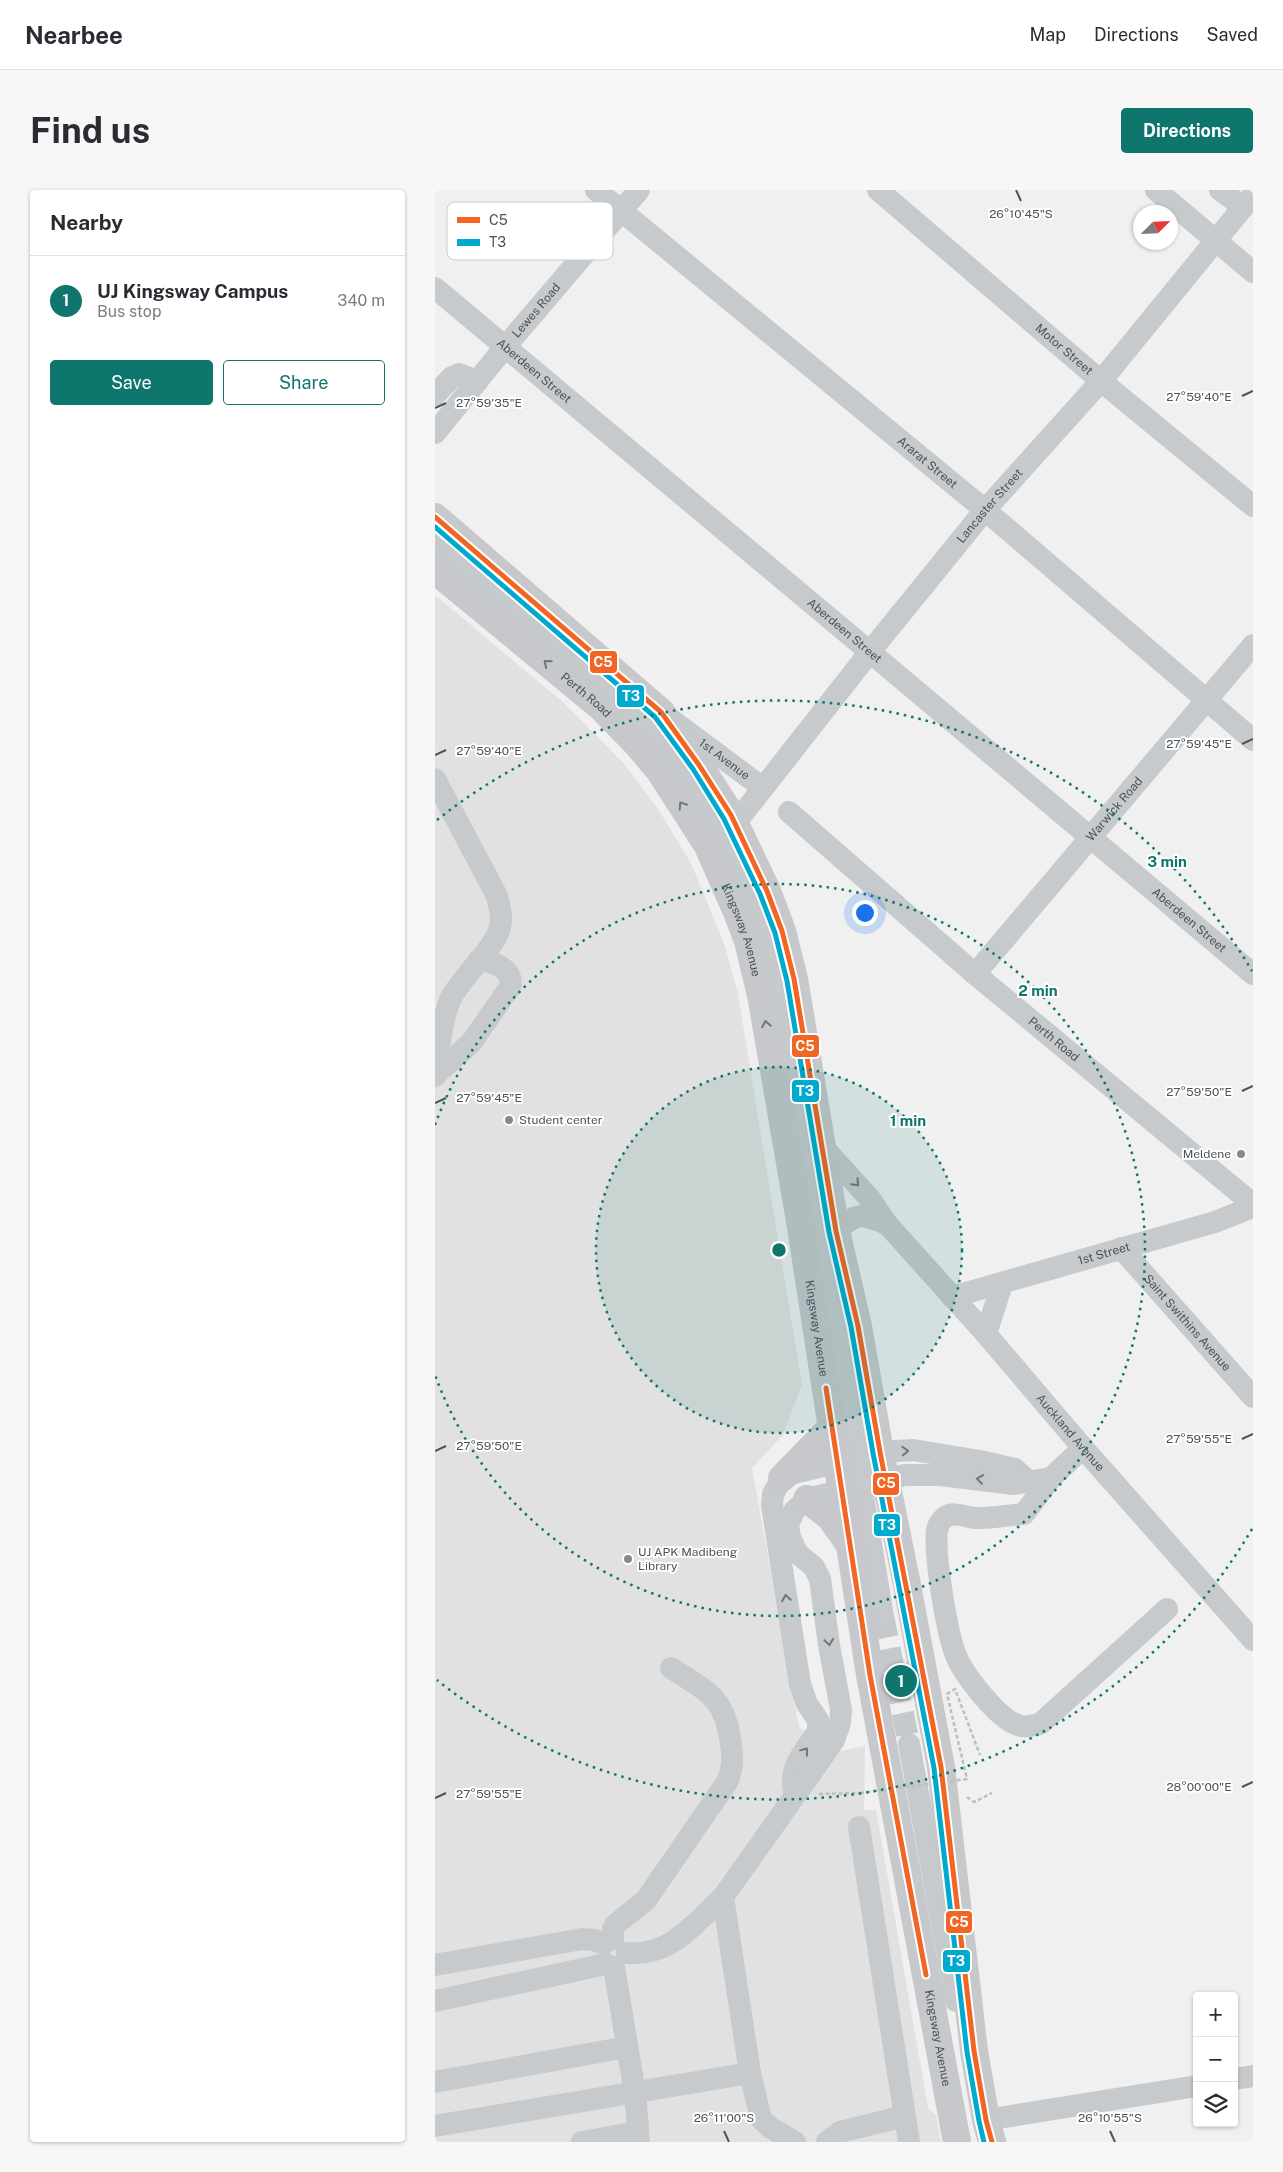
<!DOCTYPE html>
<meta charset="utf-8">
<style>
body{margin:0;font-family:"Public Sans",sans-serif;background:#f7f7f7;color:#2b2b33}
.controls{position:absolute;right:15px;bottom:15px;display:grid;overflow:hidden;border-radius:5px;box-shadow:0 1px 4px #0004}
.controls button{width:45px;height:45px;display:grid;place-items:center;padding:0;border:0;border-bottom:1px solid #e1e1e2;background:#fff;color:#2b2b33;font:25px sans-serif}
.compass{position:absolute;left:698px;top:15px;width:45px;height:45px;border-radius:50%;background:#fff;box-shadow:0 1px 4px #0004;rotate:66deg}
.you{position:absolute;left:429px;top:722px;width:18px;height:18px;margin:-12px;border:4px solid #fff;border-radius:50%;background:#1a73e8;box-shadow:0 0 0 8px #1a73e833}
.badge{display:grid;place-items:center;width:32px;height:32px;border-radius:50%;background:#0f766e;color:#fff;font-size:16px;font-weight:700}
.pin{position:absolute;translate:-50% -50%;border:2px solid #fff;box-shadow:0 1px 5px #0006}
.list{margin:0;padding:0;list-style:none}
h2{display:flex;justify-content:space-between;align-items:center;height:65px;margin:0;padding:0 20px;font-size:21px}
h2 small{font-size:16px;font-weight:400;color:#7c7c81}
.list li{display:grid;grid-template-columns:32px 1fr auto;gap:15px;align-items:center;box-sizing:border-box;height:90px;padding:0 20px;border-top:1px solid #e1e1e2}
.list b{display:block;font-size:19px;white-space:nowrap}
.list p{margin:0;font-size:16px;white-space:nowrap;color:#7c7c81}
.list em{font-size:16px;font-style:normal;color:#7c7c81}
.actions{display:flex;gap:10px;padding:15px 20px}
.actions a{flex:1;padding:11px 0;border:1px solid #0f766e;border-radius:5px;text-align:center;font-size:18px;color:#0f766e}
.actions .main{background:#0f766e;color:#fff}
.icon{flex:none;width:28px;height:28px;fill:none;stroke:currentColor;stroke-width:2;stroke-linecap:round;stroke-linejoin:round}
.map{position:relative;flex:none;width:818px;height:1952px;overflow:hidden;border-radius:5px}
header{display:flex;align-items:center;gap:30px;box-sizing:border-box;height:70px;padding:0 25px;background:#fff;border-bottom:1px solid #e1e1e2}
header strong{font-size:24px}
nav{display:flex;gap:28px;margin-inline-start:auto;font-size:18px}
.intro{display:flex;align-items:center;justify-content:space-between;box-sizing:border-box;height:120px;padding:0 30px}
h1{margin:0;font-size:35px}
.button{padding:12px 22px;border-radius:5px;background:#0f766e;color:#fff;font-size:18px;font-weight:700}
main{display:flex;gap:30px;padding:0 30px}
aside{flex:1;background:#fff;border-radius:5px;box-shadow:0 1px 4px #0004}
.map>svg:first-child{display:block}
.education{fill:#e2e1e1}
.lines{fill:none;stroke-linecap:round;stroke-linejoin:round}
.minor-tunnel{stroke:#c6c9cb;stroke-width:22;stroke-dasharray:22 11;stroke-linecap:butt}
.path{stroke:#b7c1be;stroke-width:2.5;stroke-dasharray:4 2.5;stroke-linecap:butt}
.minor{stroke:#c7cacc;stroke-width:22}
.major{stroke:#c6c8cb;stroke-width:28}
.path-bridge{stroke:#b7c1be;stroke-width:2.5;stroke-dasharray:4 2.5;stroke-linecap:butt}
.bus-1-casing{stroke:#fff;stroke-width:9}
.bus-2-casing{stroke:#fff;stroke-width:9}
.bus-1{stroke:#f26522;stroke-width:5}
.bus-2{stroke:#00a9ce;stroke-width:5}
.oneway{stroke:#6e767d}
.oneway2{stroke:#6e777d}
.ticks{fill:none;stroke:#48535b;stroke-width:2}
.ring{fill:none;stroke:#0f766e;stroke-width:2.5;stroke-dasharray:2.5 5}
.poi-dot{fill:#838a8f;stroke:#fff;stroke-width:2}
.labels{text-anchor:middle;stroke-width:4;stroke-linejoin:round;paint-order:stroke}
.street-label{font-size:12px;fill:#48535b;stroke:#fff}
.poi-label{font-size:12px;fill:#48535b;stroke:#fff;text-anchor:start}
.key{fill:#fff;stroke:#c8cbce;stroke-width:1}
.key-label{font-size:14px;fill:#48535b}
.ticks-label{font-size:12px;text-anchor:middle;fill:#48535b;stroke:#fff;stroke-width:4;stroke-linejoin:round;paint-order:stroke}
.centre{fill:#0f766e;stroke:#fff;stroke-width:2.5}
.ring-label{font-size:15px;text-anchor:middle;font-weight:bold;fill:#0f766e;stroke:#fff;stroke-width:4;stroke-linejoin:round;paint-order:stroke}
.line-badge{stroke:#fff;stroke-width:2}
.badge-label{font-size:14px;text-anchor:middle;font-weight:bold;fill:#fff}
</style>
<header>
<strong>Nearbee</strong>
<nav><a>Map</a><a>Directions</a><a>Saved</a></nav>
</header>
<div class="intro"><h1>Find us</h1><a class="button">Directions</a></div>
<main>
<aside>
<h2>Nearby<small></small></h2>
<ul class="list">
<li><span class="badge">1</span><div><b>UJ Kingsway Campus</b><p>Bus stop</p></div><em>340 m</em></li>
</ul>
<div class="actions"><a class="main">Save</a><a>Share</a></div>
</aside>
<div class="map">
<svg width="818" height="1952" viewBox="0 0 818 1952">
<rect width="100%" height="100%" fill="#f0f0f0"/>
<path class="education" d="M0,405L130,514L190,575L223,619L256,673L290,756L303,804L367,1195L348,1245L317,1278L364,1537L401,1562L430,1556L429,1620H441L493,1918L501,1925L506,1952H0Z"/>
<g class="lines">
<path class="minor-tunnel" d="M448,1426L474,1554"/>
<path class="path" d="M384,1604L425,1603
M532,1607L539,1612L557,1603"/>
<g class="minor">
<path id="s1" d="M161,0L550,320L818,550"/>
<path id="s2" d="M443,0L666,191L818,316"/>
<path d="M721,0L818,82"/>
<path d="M785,0L808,17"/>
<path id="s3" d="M0,98C273,327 546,554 818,784"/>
<path d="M0,205L17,187L24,184L43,191"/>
<path id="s4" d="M0,243L70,157L204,0"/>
<path d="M0,353C64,406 135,458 193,518C255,581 304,663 330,747C336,767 340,789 345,810L448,1426"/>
<path id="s5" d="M238,531L328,598"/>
<path d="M0,589L62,706C64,716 68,727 65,737C60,759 25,788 15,810C5,835 5,860 0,886"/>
<path id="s6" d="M354,622L540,784L818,1014"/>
<path id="s7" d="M299,635L434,463L550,320L666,191L818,5"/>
<path id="s8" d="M540,784L818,455"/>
<path d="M0,885L36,853L75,797C79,779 59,772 44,770"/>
<path id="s9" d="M388,957L435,1009L452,1034L551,1144L648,1258L818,1450"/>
<path d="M401,1041C423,1022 426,1023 452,1034"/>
<path id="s10" d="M686,1058L818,1207"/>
<path id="s11" d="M517,1107L780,1032L818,1017"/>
<path d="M551,1144L567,1094"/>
<path d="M648,1258L616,1288L589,1324C573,1325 555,1329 540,1328C529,1327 519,1321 510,1327C505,1331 503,1335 502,1340C499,1364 512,1446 522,1468C530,1486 564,1530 583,1535C590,1538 598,1535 605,1534L732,1419"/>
<path d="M474,1554L521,1811"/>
<path d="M360,1605C352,1576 369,1564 383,1541V1530L372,1514L365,1494L337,1315L338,1304L347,1288L359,1283L445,1262L478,1260L545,1271L580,1279L593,1291"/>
<path d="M424,1637L474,1952"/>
<path d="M178,1749V1739L181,1734L211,1710L292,1592C298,1579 298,1568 296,1554C290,1507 273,1502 236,1478"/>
<path d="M192,1763C235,1767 259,1734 288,1707"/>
<path d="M0,1775L147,1749L159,1750L169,1754"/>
<path d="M179,1777L200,1903L204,1952"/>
<path d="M0,1811L171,1774"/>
<path d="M315,1883L288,1707L386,1569L399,1550L405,1533L406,1520L394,1455L385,1389L379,1377L362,1363L355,1347L353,1335L359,1321L372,1309L470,1285H505L579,1294L616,1288"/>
<path d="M799,1889L818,1886"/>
<path d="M0,1892L192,1857"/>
<path d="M551,1930L762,1896"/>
<path d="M0,1936L315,1883L326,1929L336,1938L360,1952"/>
<path d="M147,1952L203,1942"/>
<path d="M392,1952L405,1942L470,1926"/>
</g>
<g class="major">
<path d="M0,327L226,522L264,575L296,625L332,701L347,741L359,789L401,1041L423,1136L445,1262L472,1395L506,1577L539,1861L551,1930L557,1952"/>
<path id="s12" d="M0,380L166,517L201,553L224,580L273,656L302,722L313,751L326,805L365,1031L435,1485L522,1952"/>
<path d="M347,1288L397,1237"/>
<path d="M372,1309L395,1327L413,1352"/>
</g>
<path class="path-bridge" d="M425,1603L532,1589L512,1504L520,1499L545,1565"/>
<g class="bus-1-casing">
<path id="bus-1" d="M0,327L226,522L264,575L296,625L332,701L347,741L359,789L401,1041L423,1136L445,1262L506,1577L539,1861L551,1930L557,1952
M391,1198L435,1485L491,1785"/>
</g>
<g class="bus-2-casing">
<path id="bus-2" d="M0,337L220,527L258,579L289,629L325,704L340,743L352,791L394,1042L416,1137L438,1263L499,1578L532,1862L544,1931L549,1952"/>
</g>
<use href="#bus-1" class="bus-1"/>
<use href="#bus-2" class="bus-2"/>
</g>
<defs><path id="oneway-chevron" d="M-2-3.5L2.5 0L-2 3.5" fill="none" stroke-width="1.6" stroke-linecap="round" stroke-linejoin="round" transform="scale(1.25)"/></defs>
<g class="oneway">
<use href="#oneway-chevron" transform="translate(112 473) rotate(-141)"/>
<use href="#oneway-chevron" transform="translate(247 615) rotate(-123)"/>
<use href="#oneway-chevron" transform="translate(331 834) rotate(-100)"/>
</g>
<g class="oneway2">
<use href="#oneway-chevron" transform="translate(421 993) rotate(47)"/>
<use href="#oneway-chevron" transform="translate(470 1261) rotate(-2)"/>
<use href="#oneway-chevron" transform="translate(545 1289) rotate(-172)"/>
<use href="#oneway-chevron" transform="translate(351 1408) rotate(-99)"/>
<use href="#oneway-chevron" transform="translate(394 1452) rotate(82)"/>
<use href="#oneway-chevron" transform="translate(370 1561) rotate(-53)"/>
</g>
<path class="ticks" d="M581,0L586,11M807,206L818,201M0,218L11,213M807,554L818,549M0,565L11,560M807,901L818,896M0,913L11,908M807,1249L818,1244M0,1261L11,1256M807,1597L818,1592M0,1608L11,1603M289,1941L294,1952M675,1941L680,1952"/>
<circle cx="344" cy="1060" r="183" fill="#0f766e" fill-opacity=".12"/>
<g class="ring">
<circle cx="344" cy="1060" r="183"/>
<path d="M0 935A366 366 0 1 1 0 1185"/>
<path d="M817 1339A549 549 0 0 1 2 1490M2 630A549 549 0 0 1 817 781"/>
</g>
<g class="poi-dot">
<circle cx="74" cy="930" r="5"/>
<circle cx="806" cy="964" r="5"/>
<circle cx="193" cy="1369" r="5"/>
</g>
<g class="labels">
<g class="street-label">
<text dy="4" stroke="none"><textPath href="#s4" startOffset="159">Lewes Road</textPath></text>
<text dy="4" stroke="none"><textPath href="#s2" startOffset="245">Motor Street</textPath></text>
<text dy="4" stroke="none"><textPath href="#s3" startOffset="129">Aberdeen Street</textPath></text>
<text dy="4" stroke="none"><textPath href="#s1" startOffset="429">Ararat Street</textPath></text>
<text dy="4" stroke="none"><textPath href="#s7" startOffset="409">Lancaster Street</textPath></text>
<text dy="4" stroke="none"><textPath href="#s3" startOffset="534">Aberdeen Street</textPath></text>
<text dy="4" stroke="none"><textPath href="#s12" startOffset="196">Perth Road</textPath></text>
<text dy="4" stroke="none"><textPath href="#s5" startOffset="64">1st Avenue</textPath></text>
<text dy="4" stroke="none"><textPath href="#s8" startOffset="216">Warwick Road</textPath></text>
<text dy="4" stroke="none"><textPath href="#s3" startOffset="984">Aberdeen Street</textPath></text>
<text dy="4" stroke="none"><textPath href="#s12" startOffset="482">Kingsway Avenue</textPath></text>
<text dy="4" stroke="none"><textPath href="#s6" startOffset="349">Perth Road</textPath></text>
<text dy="4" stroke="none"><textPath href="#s11" startOffset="158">1st Street</textPath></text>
<text dy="4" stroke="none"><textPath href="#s10" startOffset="100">Saint Swithins Avenue</textPath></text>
<text dy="4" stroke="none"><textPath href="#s12" startOffset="888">Kingsway Avenue</textPath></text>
<text dy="4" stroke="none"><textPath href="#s9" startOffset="378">Auckland Avenue</textPath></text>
<text dy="4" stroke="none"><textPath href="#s12" startOffset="1608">Kingsway Avenue</textPath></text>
</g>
<g class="poi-label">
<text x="84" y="934">Student center</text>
<text x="796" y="968" text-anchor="end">Meldene</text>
<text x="203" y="1366">UJ APK Madibeng<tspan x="203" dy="14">Library</tspan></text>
</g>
</g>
<rect x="12" y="12" width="166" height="58" rx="8" class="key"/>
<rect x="22" y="27" width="23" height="6" fill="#f26522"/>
<rect x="22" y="49" width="23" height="7" fill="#00a9ce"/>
<g class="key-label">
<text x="54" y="35">C5</text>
<text x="54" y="57">T3</text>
</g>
<g class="ticks-label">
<text x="586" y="28">26°10'45"S</text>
<text x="764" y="211">27°59'40"E</text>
<text x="54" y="217">27°59'35"E</text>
<text x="764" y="558">27°59'45"E</text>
<text x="54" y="565">27°59'40"E</text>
<text x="764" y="906">27°59'50"E</text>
<text x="54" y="912">27°59'45"E</text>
<text x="764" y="1253">27°59'55"E</text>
<text x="54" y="1260">27°59'50"E</text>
<text x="764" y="1601">28°00'00"E</text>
<text x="54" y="1608">27°59'55"E</text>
<text x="289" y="1932">26°11'00"S</text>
<text x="675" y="1932">26°10'55"S</text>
</g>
<circle cx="344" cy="1060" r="8" class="centre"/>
<g class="ring-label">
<text x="732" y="677">3 min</text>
<text x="603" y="806">2 min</text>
<text x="473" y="936">1 min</text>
</g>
<g class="line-badge">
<rect x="154" y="460" width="29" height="24" rx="5" fill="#f26522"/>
<rect x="181" y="494" width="29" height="24" rx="5" fill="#00a9ce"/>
<rect x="356" y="844" width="29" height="24" rx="5" fill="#f26522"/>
<rect x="356" y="889" width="29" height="24" rx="5" fill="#00a9ce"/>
<rect x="437" y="1282" width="28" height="24" rx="5" fill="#f26522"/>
<rect x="438" y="1323" width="28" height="24" rx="5" fill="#00a9ce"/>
<rect x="510" y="1720" width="28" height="24" rx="5" fill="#f26522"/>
<rect x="507" y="1759" width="29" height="24" rx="5" fill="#00a9ce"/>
</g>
<g class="badge-label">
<text x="168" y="477">C5</text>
<text x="196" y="511">T3</text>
<text x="370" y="861">C5</text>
<text x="370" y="906">T3</text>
<text x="451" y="1298">C5</text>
<text x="452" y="1340">T3</text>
<text x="524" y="1737">C5</text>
<text x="521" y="1776">T3</text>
</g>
</svg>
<div class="controls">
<button>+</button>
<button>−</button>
<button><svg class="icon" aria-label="layers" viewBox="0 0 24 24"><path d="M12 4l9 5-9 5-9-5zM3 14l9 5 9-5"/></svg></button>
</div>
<svg class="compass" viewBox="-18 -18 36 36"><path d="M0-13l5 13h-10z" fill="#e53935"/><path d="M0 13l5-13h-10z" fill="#7c7c81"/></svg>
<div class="you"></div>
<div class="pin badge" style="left:466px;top:1491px">1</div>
</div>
</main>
